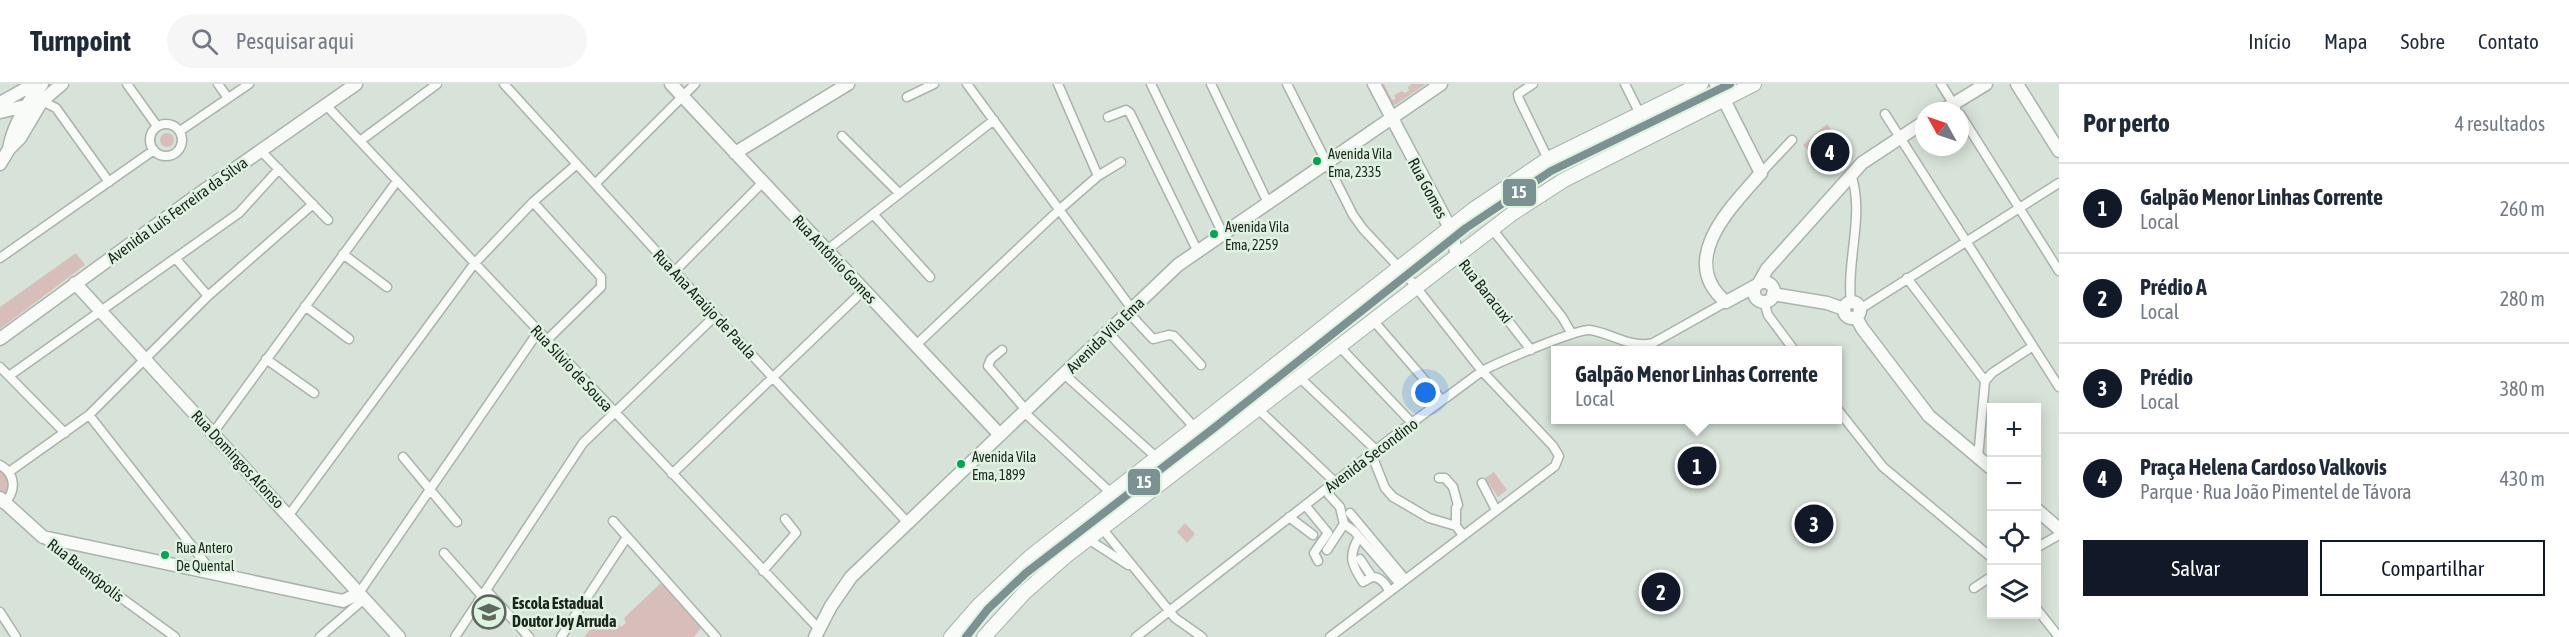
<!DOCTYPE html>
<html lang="pt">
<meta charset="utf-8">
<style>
body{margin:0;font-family:"Asap Condensed",sans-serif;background:#f6f6f7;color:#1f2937}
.controls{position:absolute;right:18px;bottom:18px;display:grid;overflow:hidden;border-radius:0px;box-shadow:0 3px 15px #0003}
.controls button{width:54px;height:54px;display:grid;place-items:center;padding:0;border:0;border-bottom:2px solid #e0e1e3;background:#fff;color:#1f2937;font:30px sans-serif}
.compass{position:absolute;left:1915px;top:18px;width:54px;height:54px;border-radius:50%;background:#fff;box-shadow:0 3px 15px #0003;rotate:310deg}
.you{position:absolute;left:1426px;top:309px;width:21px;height:21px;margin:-15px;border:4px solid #fff;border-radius:50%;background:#1a73e8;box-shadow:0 0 0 9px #1a73e833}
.badge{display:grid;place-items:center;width:39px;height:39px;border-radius:50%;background:#111827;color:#fff;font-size:20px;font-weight:700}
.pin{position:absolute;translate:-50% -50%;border:3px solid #fff;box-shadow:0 2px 6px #0006}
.popup{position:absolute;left:1551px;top:262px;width:291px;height:78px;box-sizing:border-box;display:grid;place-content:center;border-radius:0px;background:#fff;filter:drop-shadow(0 2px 4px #0005);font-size:20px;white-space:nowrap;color:#747a83}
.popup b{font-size:22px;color:#1f2937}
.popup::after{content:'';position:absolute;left:50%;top:100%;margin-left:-12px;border:12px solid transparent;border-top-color:#fff}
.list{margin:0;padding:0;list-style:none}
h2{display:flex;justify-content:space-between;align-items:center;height:78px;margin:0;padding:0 24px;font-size:26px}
h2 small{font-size:20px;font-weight:400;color:#747a83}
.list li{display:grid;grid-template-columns:39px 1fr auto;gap:18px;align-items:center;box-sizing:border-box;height:90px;padding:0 24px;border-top:2px solid #e0e1e3}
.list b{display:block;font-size:22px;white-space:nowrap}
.list p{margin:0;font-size:20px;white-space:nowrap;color:#747a83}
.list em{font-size:20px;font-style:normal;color:#747a83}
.actions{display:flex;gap:12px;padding:18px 24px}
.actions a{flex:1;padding:14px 0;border:2px solid #111827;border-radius:0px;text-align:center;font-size:21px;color:#111827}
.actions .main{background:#111827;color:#fff}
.icon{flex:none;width:33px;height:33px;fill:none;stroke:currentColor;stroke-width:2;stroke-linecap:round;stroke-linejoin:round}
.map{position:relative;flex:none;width:2059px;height:553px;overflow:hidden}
header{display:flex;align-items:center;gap:36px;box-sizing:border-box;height:84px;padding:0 30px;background:#fff;border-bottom:2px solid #e0e1e3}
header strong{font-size:28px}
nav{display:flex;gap:33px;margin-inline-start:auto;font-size:21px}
.search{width:420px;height:54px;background:#f6f6f7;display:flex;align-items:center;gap:15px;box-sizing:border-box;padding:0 21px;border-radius:33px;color:#747a83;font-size:22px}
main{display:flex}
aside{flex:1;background:#fff}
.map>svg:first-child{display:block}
.green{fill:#d8beba}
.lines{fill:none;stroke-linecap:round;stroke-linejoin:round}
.street-casing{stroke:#aab3ab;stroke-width:11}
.secondary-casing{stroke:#aab3ab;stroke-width:15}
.primary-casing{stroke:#aab3ab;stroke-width:16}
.street{stroke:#f9fbf9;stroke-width:8}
.secondary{stroke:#f9fbf9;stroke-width:12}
.primary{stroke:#f9fbf9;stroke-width:14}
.metro-1-casing{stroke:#dff3e1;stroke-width:12}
.metro-1{stroke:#7b9192;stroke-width:8}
.bus-dot{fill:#00a651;stroke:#dff3e1;stroke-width:2}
.labels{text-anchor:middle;stroke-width:5;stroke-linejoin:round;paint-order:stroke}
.bus-label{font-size:14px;fill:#1e251e;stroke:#dff3e1;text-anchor:start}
.street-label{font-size:16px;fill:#1e251e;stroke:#dff3e1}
.poi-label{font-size:16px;font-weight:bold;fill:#1e251e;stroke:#dff3e1;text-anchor:start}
.line-badge{stroke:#dff3e1;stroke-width:2}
.badge-label{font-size:16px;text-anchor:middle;font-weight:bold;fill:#fff}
</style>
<header>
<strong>Turnpoint</strong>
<div class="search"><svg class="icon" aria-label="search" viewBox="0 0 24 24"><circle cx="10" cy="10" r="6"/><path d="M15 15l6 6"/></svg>Pesquisar aqui</div>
<nav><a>Início</a><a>Mapa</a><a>Sobre</a><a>Contato</a></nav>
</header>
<main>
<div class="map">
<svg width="2059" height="553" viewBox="0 0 2059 553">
<rect width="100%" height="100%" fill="#d7e2d8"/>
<path class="green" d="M1380,0H1384L1392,16L1396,15L1394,11L1402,7L1404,9L1409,7L1408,3L1412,0H1426L1395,21H1391Z
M1827,40L1853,73L1835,90L1803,61Z
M160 56a7 7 0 1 1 14 0a7 7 0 1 1-14 0Z
M76,169L85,181L0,245V223Z
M0,385L7,390L11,399L6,414L0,408Z
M1494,388L1507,406L1498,413L1485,394Z
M1185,439L1195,450L1187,459L1177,448Z
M661,499L701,544L694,553H584L605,527L621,543L626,539L624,534Z"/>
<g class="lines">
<g class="street-casing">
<path id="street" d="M127,0L157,42
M218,0L228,14
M504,0L686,200L908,439
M967,0L1132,225
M1058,0L1098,92
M1151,0L1223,150
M1211,0L1268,119
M1287,0L1353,131L1363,145L1408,193L1482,287L1553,362L1559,372L1555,382L1330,553
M1533,0L1518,10L1519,15L1548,75
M1625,0L1640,30
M1941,0L1956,24
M907,13L934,0
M42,17L56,24L109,98
M326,21L819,545
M1885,30L2059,303
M1960,30L2059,187
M1108,33L1126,26L1130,29L1198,168
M150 56a16 16 0 1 1 32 0a16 16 0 1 1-32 0Z
M180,47L249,0
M842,52L899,109
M360,57L437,0
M261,67L328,136
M1761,89L1792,56
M595,100L695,0
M533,118L601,193V203L546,257
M873,130L930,193
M1492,145L1562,233L1572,250
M827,166L994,36
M343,170L387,203
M1457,171L1531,266
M0,174L154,66
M176,175L208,212
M674,188L763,98
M1907,194L1985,297L1978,374
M1764,218L1768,231L1794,266
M1851,219C1846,176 1865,131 1851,90
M305,222L349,255
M1860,225L2059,99
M1128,228L1153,255L1169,251L1174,252L1201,281
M1372,235L1442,316
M1108,248L1195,344
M916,261L1059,126L1098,92L1121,78
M1338,261L1412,339
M1002,266L991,275L988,282L1026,326
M266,275L314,309
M0,283L65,349
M1064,290L1156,373
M9,292L239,129L279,85
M1298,292L1376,366
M1985,297L1992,289L2033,262
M1257,324L1335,398
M1838,326L1883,383L1992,474
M1024,328L1111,409
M89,331L213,489
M213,349L397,97
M1371,369L1385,404L1393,413L1429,434L1456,442L1463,451
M403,373L457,438
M0,381C16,390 17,408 3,420
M9,388L89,331L208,212L313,120
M672,390L864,206
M1439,394H1445L1453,403L1458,421L1456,424V442
M1482,399L1496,426
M1331,401L1329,411L1340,423L1344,440L1354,447L1400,500
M1305,421L1328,449L1314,469L1318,477
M1088,427L1175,534L1202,553
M1350,429L1405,495
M289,431L474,180L533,118L577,80
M1289,433L1313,451
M613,437L716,553
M1359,453C1348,472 1351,480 1363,498L1372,493
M44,454L72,478L175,553
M1088,455L1128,481
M2036,464L2059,451
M1327,466L1344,440
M444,469L482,512
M1360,475L1372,493C1379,492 1387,500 1389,508
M763,487L796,449L785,435
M1974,504L1992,492
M486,506L529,553
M359,509L538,248
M2036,524L2059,553
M0,528L16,553
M320,553L364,515
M455,553L583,359L715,232
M561,553L627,453
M1136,553L1390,355L1482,287C1497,279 1576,245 1590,246C1611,249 1632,265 1653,259L1726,218"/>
</g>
<g class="secondary-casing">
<path id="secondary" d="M671,0L1000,351
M1374,0L1450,144L1457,171
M1716,0L1761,89C1732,122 1676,176 1726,218L1757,201
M2017,0L2059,67
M0,19L34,0
M1942,27L1986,0
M0,28L30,21
M9,65C13,41 27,19 42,0
M735,69L848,0
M0,80L9,65L20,54L42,17L62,0
M1754 208a10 10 0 1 1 20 0a10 10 0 1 1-20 0Z
M75,199L399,553
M1759,199L1767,185L1862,79L1924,38
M1773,210L1827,219L1844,225
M1844 226a8 8 0 1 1 16 0a8 8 0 1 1-16 0Z
M1856,233L1862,244L1929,332L1992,385
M0,255L196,112L356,0
M0,414L43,453L343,517L359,509
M2036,425L2059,445
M815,553L831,522L851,493L1178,181L1441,0"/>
</g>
<g class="primary-casing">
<path id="primary" d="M951,553L978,522L1030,473L1474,125L1548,75L1701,0
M984,553L1024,509L1066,472L1513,129L1564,96L1754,0"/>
</g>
<use href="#street" class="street"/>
<use href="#secondary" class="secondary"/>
<use href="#primary" class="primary"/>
<g class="metro-1-casing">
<path id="metro-1" d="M966,553L988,525L1026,489L1214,344L1466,144L1551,87L1730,0"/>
</g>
<use href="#metro-1" class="metro-1"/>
</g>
<defs>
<g id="school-ring" transform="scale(1.725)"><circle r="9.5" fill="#dff3e1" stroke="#5f675f" stroke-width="1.5"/><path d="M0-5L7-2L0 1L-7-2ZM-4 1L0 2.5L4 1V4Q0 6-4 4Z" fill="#5f675f"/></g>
</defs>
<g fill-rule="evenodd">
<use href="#school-ring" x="489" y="528"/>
</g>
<g class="bus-dot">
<circle cx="1317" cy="77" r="5"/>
<circle cx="1214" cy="150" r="5"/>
<circle cx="961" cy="380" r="5"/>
<circle cx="165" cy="471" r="5"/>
</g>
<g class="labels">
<g class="bus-label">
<text x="1328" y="75">Avenida Vila<tspan x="1328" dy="18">Ema, 2335</tspan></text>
<text x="1225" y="148">Avenida Vila<tspan x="1225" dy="18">Ema, 2259</tspan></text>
<text x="972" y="378">Avenida Vila<tspan x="972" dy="18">Ema, 1899</tspan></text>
<text x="176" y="469">Rua Antero<tspan x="176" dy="18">De Quental</tspan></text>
</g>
<g class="street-label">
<text transform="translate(1428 104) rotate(62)" y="6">Rua Gomes</text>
<text transform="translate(177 126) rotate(-36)" y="6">Avenida Luís Ferreira da Silva</text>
<text transform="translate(835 175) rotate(47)" y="6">Rua Antônio Gomes</text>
<text transform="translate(1486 207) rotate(52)" y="6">Rua Baracuxi</text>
<text transform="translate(705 220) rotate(47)" y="6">Rua Ana Araújo de Paula</text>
<text transform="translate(1105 251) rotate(-44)" y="6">Avenida Vila Ema</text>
<text transform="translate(572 284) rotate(47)" y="6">Rua Silvio de Sousa</text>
<text transform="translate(1371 371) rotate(-37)" y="6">Avenida Secondino</text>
<text transform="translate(238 375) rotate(47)" y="6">Rua Domingos Afonso</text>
<text transform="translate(86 486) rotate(38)" y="6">Rua Buenópolis</text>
</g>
<g class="poi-label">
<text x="512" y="525">Escola Estadual<tspan x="512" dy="18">Doutor Joy Arruda</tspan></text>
</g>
</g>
<g class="line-badge">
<rect x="1502" y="94" width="35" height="29" rx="6" fill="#7b9192"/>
<rect x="1127" y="384" width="34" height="28" rx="6" fill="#7b9192"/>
</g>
<g class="badge-label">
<text x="1519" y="114">15</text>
<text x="1144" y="404">15</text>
</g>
</svg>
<div class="controls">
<button>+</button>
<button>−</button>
<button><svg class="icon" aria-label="locate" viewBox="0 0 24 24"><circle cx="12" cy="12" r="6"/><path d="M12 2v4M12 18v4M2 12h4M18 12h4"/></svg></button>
<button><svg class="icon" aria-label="layers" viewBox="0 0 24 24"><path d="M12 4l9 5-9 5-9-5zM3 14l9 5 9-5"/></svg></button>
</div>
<svg class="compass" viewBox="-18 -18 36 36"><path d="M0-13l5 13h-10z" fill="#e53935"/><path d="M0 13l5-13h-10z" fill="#747a83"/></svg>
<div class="you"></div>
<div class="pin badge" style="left:1697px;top:382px">1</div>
<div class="popup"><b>Galpão Menor Linhas Corrente</b>Local</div>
<div class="pin badge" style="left:1661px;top:508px">2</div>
<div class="pin badge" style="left:1814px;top:440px">3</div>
<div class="pin badge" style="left:1830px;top:68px">4</div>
</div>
<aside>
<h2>Por perto<small>4 resultados</small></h2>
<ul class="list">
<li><span class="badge">1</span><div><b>Galpão Menor Linhas Corrente</b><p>Local</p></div><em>260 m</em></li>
<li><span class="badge">2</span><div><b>Prédio A</b><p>Local</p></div><em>280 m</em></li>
<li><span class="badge">3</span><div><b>Prédio</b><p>Local</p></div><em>380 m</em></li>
<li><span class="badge">4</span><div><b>Praça Helena Cardoso Valkovis</b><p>Parque · Rua João Pimentel de Távora</p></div><em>430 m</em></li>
</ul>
<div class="actions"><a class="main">Salvar</a><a>Compartilhar</a></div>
</aside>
</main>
